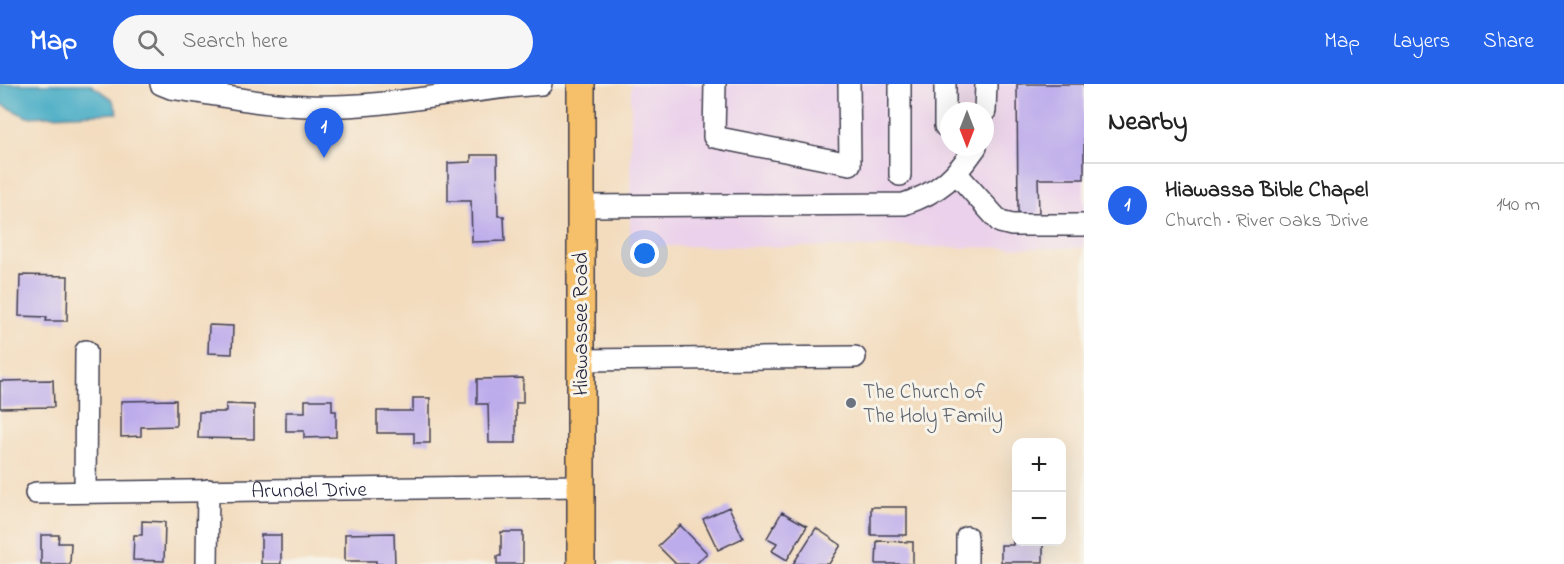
<!DOCTYPE html>
<meta charset="utf-8">
<style>
body{margin:0;font-family:"Indie Flower",sans-serif;background:#f6f6f6;color:#222}
.controls{position:absolute;right:18px;bottom:18px;display:grid;overflow:hidden;border-radius:12px;box-shadow:0 6px 24px #0002}
.controls button{width:54px;height:54px;display:grid;place-items:center;padding:0;border:0;border-bottom:2px solid #e0e0e0;background:#fff;color:#222;font:30px sans-serif}
.compass{position:absolute;left:940px;top:18px;width:54px;height:54px;border-radius:50%;background:#fff;box-shadow:0 6px 24px #0002;rotate:180deg}
.you{position:absolute;left:645px;top:170px;width:21px;height:21px;margin:-15px;border:4px solid #fff;border-radius:50%;background:#1a73e8;box-shadow:0 0 0 9px #1a73e833}
.badge{display:grid;place-items:center;width:39px;height:39px;border-radius:50%;background:#2563eb;color:#fff;font-size:20px;font-weight:700}
.pin{position:absolute;translate:-50% -50px;filter:drop-shadow(0 2px 3px #0008)}
.pin::after{content:'';position:absolute;top:32px;width:21px;height:18px;background:inherit;clip-path:polygon(0 0,100% 0,50% 100%)}
.list{margin:0;padding:0;list-style:none}
h2{display:flex;justify-content:space-between;align-items:center;height:78px;margin:0;padding:0 24px;font-size:26px}
h2 small{font-size:20px;font-weight:400;color:#767676}
.list li{display:grid;grid-template-columns:39px 1fr auto;gap:18px;align-items:center;box-sizing:border-box;height:84px;padding:0 24px;border-top:2px solid #e0e0e0}
.list b{display:block;font-size:22px;white-space:nowrap}
.list p{margin:0;font-size:20px;white-space:nowrap;color:#767676}
.list em{font-size:20px;font-style:normal;color:#767676}
.icon{flex:none;width:33px;height:33px;fill:none;stroke:currentColor;stroke-width:2;stroke-linecap:round;stroke-linejoin:round}
.map{position:relative;flex:none;width:1084px;height:480px;overflow:hidden}
header{display:flex;align-items:center;gap:36px;box-sizing:border-box;height:84px;padding:0 30px;background:#2563eb;color:#fff}
header strong{font-size:28px}
nav{display:flex;gap:33px;margin-inline-start:auto;font-size:21px}
.search{width:420px;height:54px;background:#f6f6f6;display:flex;align-items:center;gap:15px;box-sizing:border-box;padding:0 21px;border-radius:33px;color:#767676;font-size:22px}
main{display:flex}
aside{flex:1;background:#fff}
.map>svg:first-child{display:block}
.built{fill:#ebd1eb;fill-rule:evenodd}
.water{fill:#45abc5;stroke:#346680;stroke-width:1.5}
.building{fill:#bdaceb}
.lines{fill:none;stroke-linecap:round;stroke-linejoin:round}
.minor-casing{stroke:#413e4f;stroke-width:24}
.major-casing{stroke:#413e4f;stroke-width:30}
.minor{stroke:#fff;stroke-width:21}
.major{stroke:#f6c06b;stroke-width:27}
.worship-dot{fill:#6b7280;stroke:#f7f3e8;stroke-width:2}
.labels{text-anchor:middle;stroke-width:6;stroke-linejoin:round;paint-order:stroke}
.street-label{font-size:21px;fill:#22223b;stroke:#f7f3e8}
.worship-label{font-size:21px;fill:#5b616d;stroke:#f7f3e8;text-anchor:start}
</style>
<header>
<strong>Map</strong>
<div class="search"><svg class="icon" aria-label="search" viewBox="0 0 24 24"><circle cx="10" cy="10" r="6"/><path d="M15 15l6 6"/></svg>Search here</div>
<nav><a>Map</a><a>Layers</a><a>Share</a></nav>
</header>
<main>
<div class="map">
<svg width="1084" height="480" viewBox="0 0 1084 480">
<rect width="100%" height="100%" fill="#f7f3e8"/>
<filter id="ink" filterUnits="userSpaceOnUse"><feTurbulence type="fractalNoise" baseFrequency=".0167" numOctaves="2"/><feDisplacementMap in="SourceGraphic" scale="12" xChannelSelector="R" yChannelSelector="G"/><feConvolveMatrix kernelMatrix="1 2 1 2 8 2 1 2 1" color-interpolation-filters="sRGB"/></filter>
<filter id="wash" filterUnits="userSpaceOnUse"><feTurbulence type="fractalNoise" baseFrequency=".008" numOctaves="4" result="noise"/><feDisplacementMap in="SourceGraphic" scale="24" xChannelSelector="R" yChannelSelector="G"/><feGaussianBlur stdDeviation="1.35" result="paint"/><feColorMatrix in="noise" values="0 0 0 0 0 0 0 0 0 0 0 0 0 0 0 0 0 1.4 0 .05"/><feComposite in="paint" operator="in"/></filter>
<g filter="url(#wash)">
<rect width="100%" height="100%" fill="#f3dcbe"/>
<path class="built" d="M631,0H1084V164L630,162ZM949,27H985V63H949Z"/>
<path class="water" d="M0,0H90L112,15L118,29L27,33L0,20Z"/>
<g id="blocks">
<path class="building" d="M1017,0H1084V95H1038L1039,130H1018Z
M471,71H497L498,132H504L505,157L472,158L471,117H448V79L471,78Z
M20,191L68,192L67,237H46L47,233L19,232Z
M209,241L233,242L232,270L208,269Z
M523,294V319H516V359H489L488,320H477V295Z
M53,296L54,323L0,324V297Z
M413,314H430V359H414V349H377V327H413Z
M176,316V342L141,343V352L121,353V317Z
M305,316H332V327H336V353L304,354V347H286V328H305Z
M226,320L254,321V355L198,354L199,328H226Z
M729,423L743,454L718,466L703,435Z
M871,423H907V451H871Z
M782,428L807,442L787,476L772,467L777,459L767,454Z
M142,437L165,438L164,477L133,476L134,451H142Z
M680,441L707,469L696,480H676L658,462Z
M816,444L841,461L829,480H793Z
M501,448H523V480H497V472H501Z
M1013,448H1017V458H1043V478H1001V461H1013Z
M394,449L395,480H376V477H345V450Z
M41,451H59L58,459H71L70,480H41Z
M261,451H281V480H261Z
M877,457L913,458V480H876Z"/>
</g>
</g>
<g filter="url(#ink)">
<use href="#blocks" fill-opacity="0" stroke="#413e4f" stroke-width="1.5"/>
<g class="lines">
<g class="minor-casing">
<g id="minor">
<path d="M161,0L171,4C216,10 262,21 308,22C386,25 463,5 541,0"/>
<path d="M715,0L714,53L850,80L849,0"/>
<path d="M900,0V91"/>
<path d="M945,0V42"/>
<path d="M985,27L986,0"/>
<path d="M957,90L1000,138L1012,141H1084"/>
<path d="M580,122L904,120C940,108 955,93 976,63"/>
<path d="M581,276L855,273"/>
<path d="M85,408L86,267"/>
<path id="s1" d="M36,409L581,402"/>
<path d="M207,480L208,406"/>
<path d="M967,480V453"/>
</g>
</g>
<g class="major-casing">
<path id="major" d="M581,0V480"/>
</g>
<use href="#minor" class="minor"/>
<use href="#major" class="major"/>
</g>
</g>
<circle class="worship-dot" cx="851" cy="319" r="6"/>
<g class="labels">
<g class="street-label">
<text transform="translate(580 240) rotate(-90)" y="7">Hiawassee Road</text>
<text dy="7" stroke="none"><textPath href="#s1" startOffset="273">Arundel Drive</textPath></text>
</g>
<g class="worship-label">
<text x="863" y="314">The Church of<tspan x="863" dy="24">The Holy Family</tspan></text>
</g>
</g>
</svg>
<div class="controls">
<button>+</button>
<button>−</button>
</div>
<svg class="compass" viewBox="-18 -18 36 36"><path d="M0-13l5 13h-10z" fill="#e53935"/><path d="M0 13l5-13h-10z" fill="#767676"/></svg>
<div class="you"></div>
<div class="pin badge" style="left:324px;top:74px">1</div>
</div>
<aside>
<h2>Nearby<small></small></h2>
<ul class="list">
<li><span class="badge">1</span><div><b>Hiawassa Bible Chapel</b><p>Church · River Oaks Drive</p></div><em>140 m</em></li>
</ul>
</aside>
</main>
